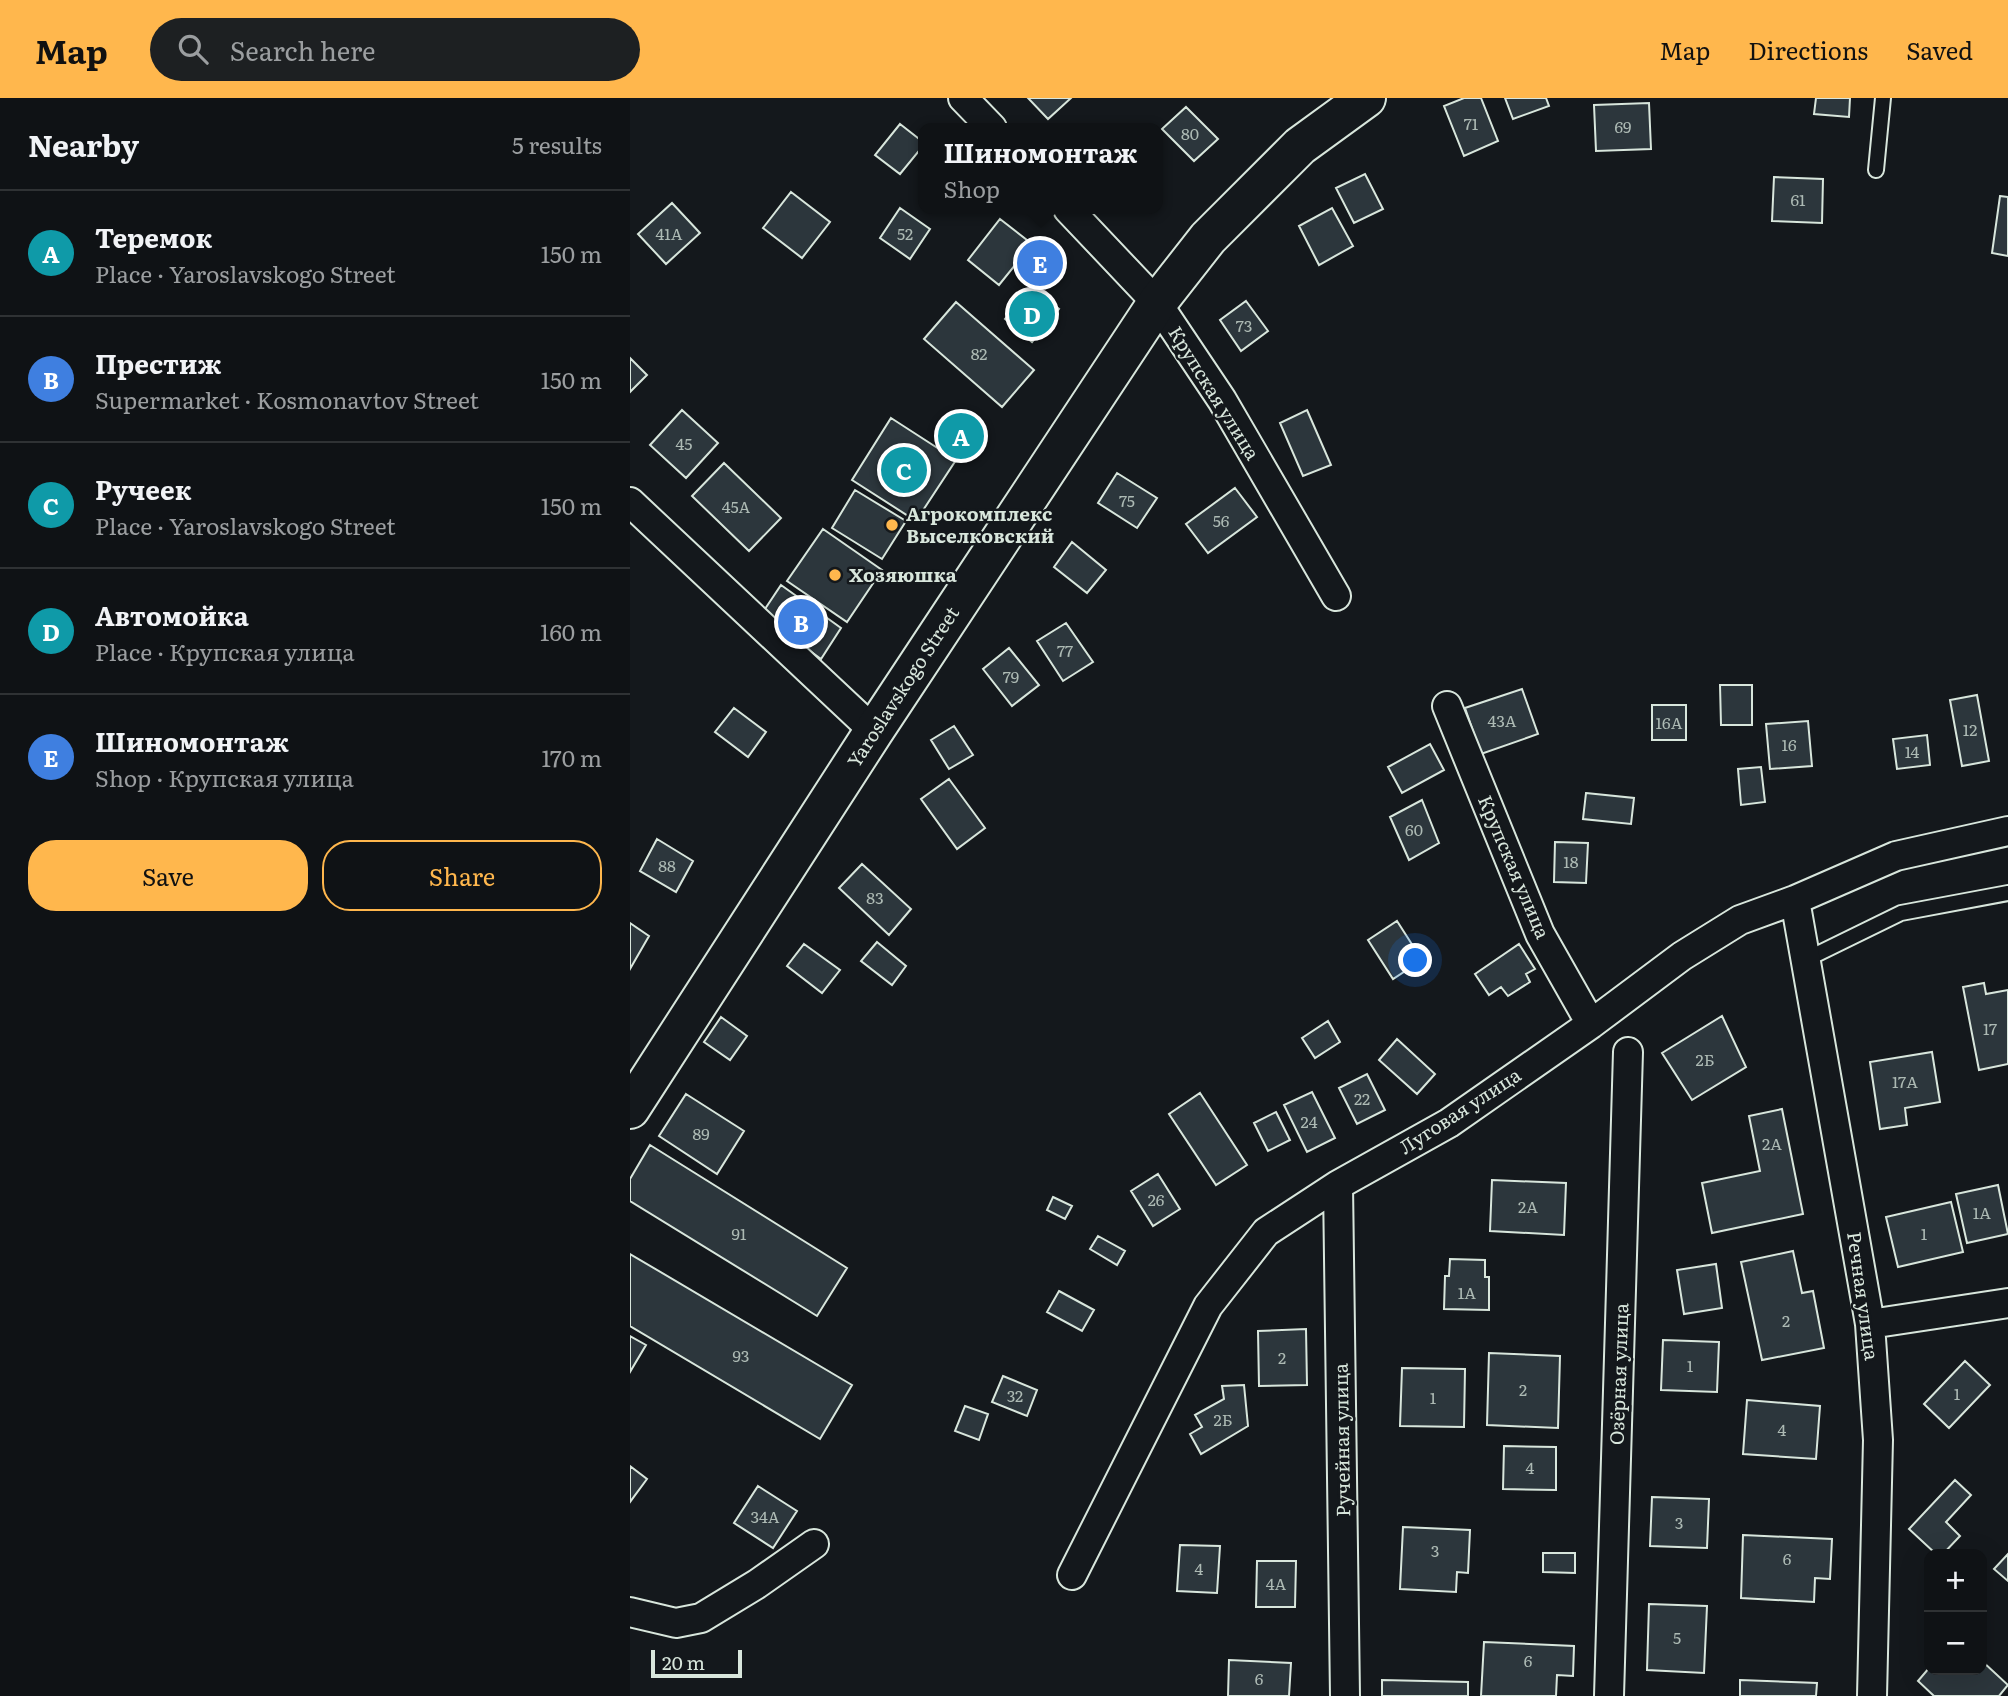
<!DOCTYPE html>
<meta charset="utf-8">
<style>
body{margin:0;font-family:Literata,serif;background:#1d2022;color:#f1f3f6}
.controls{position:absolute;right:21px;bottom:21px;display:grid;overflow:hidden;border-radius:14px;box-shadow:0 7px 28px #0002}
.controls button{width:63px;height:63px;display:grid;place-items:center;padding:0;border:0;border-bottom:2px solid #2f3234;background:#0f1215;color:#f1f3f6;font:35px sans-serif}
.scale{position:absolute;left:21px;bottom:18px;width:91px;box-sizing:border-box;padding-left:7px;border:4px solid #d8e6dc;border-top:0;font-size:19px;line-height:24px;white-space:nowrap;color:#d8e6dc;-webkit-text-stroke:5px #14181c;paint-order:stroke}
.you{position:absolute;left:786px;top:863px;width:24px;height:24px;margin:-18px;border:5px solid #fff;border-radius:50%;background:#1a73e8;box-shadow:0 0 0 10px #1a73e833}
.badge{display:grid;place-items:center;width:46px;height:46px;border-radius:50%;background:#ffb74d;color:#fff;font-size:23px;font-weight:700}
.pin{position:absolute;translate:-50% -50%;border:4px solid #fff;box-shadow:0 2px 7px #0006}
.popup{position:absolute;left:288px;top:25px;width:245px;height:91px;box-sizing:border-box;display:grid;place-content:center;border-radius:14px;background:#0f1215;filter:drop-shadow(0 2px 5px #0005);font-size:23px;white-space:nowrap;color:#9b9ea0}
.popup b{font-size:26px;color:#f1f3f6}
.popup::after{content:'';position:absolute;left:50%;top:100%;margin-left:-14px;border:14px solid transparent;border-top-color:#0f1215}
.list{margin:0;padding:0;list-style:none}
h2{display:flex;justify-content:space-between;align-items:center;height:91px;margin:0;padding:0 28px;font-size:30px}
h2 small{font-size:23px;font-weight:400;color:#9b9ea0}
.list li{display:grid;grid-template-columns:46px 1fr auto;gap:21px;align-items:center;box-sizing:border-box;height:126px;padding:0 28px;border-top:2px solid #2f3234}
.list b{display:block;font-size:26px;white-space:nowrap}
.list p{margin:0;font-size:23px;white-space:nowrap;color:#9b9ea0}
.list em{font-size:23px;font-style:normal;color:#9b9ea0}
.actions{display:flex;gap:14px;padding:21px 28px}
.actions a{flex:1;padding:16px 0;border:2px solid #ffb74d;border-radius:28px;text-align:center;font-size:24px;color:#ffb74d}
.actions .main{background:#ffb74d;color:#111}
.icon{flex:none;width:38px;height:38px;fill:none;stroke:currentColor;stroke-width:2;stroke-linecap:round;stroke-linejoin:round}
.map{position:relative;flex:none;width:1378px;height:1598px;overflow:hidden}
header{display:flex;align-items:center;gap:42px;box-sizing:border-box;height:98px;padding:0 35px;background:#ffb74d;color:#111}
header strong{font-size:33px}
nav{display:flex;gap:38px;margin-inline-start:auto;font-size:24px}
.search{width:490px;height:63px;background:#1d2022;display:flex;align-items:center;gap:18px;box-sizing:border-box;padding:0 24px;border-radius:38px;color:#9b9ea0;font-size:26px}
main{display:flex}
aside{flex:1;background:#0f1215}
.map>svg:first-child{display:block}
.building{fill:#2c363c;stroke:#d8e6dc;stroke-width:2}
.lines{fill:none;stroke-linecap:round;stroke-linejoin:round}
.lane-casing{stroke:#d8e6dc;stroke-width:18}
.street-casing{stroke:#d8e6dc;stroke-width:32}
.secondary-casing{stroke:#d8e6dc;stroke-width:42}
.lane{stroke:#14181c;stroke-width:14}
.street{stroke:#14181c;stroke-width:28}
.secondary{stroke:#14181c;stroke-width:38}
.poi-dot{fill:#ffb74d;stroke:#14181c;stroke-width:2.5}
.labels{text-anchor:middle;stroke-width:5;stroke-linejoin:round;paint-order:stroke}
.number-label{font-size:16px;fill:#adbab4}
.street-label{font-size:19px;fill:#d8e6dc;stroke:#14181c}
.poi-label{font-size:19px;font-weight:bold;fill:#d8e6dc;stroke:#14181c;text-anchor:start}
</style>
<header>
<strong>Map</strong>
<div class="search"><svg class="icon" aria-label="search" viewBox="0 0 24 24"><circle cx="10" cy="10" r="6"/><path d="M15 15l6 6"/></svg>Search here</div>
<nav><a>Map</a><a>Directions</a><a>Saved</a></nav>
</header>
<main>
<aside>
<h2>Nearby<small>5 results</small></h2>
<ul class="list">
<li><span class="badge" style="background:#0f9aa8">A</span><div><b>Теремок</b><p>Place · Yaroslavskogo Street</p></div><em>150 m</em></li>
<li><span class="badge" style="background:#3f7fe0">B</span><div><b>Престиж</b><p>Supermarket · Kosmonavtov Street</p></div><em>150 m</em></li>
<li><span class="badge" style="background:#0f9aa8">C</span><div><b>Ручеек</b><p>Place · Yaroslavskogo Street</p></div><em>150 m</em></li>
<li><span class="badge" style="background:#0f9aa8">D</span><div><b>Автомойка</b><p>Place · Крупская улица</p></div><em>160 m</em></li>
<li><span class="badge" style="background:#3f7fe0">E</span><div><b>Шиномонтаж</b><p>Shop · Крупская улица</p></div><em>170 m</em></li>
</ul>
<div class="actions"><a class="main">Save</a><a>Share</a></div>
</aside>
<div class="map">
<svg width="1378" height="1598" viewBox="0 0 1378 1598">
<rect width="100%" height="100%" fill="#14181c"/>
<path class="building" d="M398,0H441L418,21Z
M834,0H851L868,43L834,58L814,8Z
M875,0H916L919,8L883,21Z
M1186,0H1220L1219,19L1184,16Z
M1019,5L1021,51L966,53L964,7Z
M556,9L588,41L564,63L532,31Z
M270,26L293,44V48L270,76L245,57Z
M735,76L753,111L724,125L706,90Z
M1144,79L1193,81L1192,125L1142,123Z
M161,94L200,124L172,160L133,130Z
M1370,98L1378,99V158L1362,155Z
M42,105L70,135L36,166L8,136Z
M270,110L300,131L280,161L250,140Z
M702,110L723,148L689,167L669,128Z
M370,121L402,146L369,187L338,162Z
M409,142L433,161L409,189L387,169Z
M402,189L429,211L402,244L375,221Z
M616,203L638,233L611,253L590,222Z
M326,204L404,272L372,309L294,241Z
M0,260L17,277L0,294Z
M52,312L88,345L56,380L20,347Z
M677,312L701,367L673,378L650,325Z
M332,319L348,329L330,356L315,347Z
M261,320L326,362L286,423L222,382Z
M94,365L151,420L119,453L62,398Z
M487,375L527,400L507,430L468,405Z
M605,390L627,419L578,455L556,426Z
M225,392L276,423L252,461L202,430Z
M193,431L252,472L217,524L157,483Z
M442,444L476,472L457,495L424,469Z
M151,487L211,530L191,561L131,517Z
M436,525L463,564L433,583L407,543Z
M379,550L409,587L382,608L353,571Z
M1090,587H1122V627H1091Z
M892,591L908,636L851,656L835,610Z
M1347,597L1359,663L1332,668L1320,602Z
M1022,607H1056V642H1022Z
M104,610L136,634L118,659L85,634Z
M1178,623L1182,668L1140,671L1136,626Z
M324,628L343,657L319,671L301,642Z
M1297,637L1300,667L1267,671L1263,641Z
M800,646L814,672L772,695L758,669Z
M1131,669L1135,704L1111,707L1108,671Z
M319,681L355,730L327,751L291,701Z
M956,695L1004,700L1001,726L953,721Z
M792,702L809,745L779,762L760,719Z
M27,741L63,763L46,794L10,773Z
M925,744L958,745L956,785L924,784Z
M232,766L281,811L259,837L209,790Z
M767,823L792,862L763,881L738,842Z
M0,825L19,838L0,871Z
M247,844L276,868L262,887L231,863Z
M174,846L210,872L192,895L157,868Z
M889,846L905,871L896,876L900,884L878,898L871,889L859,897L845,876Z
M1354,885L1356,896L1378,892V966L1349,972L1333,889Z
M1092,918L1116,969L1062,1002L1032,955Z
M91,919L117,938L100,962L74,944Z
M698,923L710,944L685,960L672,940Z
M767,941L805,976L787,996L749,962Z
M1302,954L1310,1004L1275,1010L1277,1027L1250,1031L1240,964Z
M737,976L755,1012L727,1026L709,990Z
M682,994L705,1040L677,1054L654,1007Z
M570,995L617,1067L586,1087L539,1016Z
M56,996L114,1033L87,1076L29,1038Z
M1152,1011L1173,1116L1082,1135L1072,1085L1130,1073L1119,1018Z
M646,1014L660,1042L638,1053L624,1025Z
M20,1047L217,1170L187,1218L0,1103V1081Z
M528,1076L550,1111L523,1128L501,1093Z
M862,1082L936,1085L934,1137L860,1133Z
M1368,1087L1378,1136L1337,1145L1326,1096Z
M423,1099L442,1108L435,1121L417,1112Z
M1321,1104L1333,1154L1268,1169L1256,1119Z
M468,1138L495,1153L487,1167L460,1151Z
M1163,1153L1172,1195L1183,1193L1194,1250L1132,1262L1111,1164Z
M0,1156L222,1287L190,1341L0,1228Z
M820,1161L855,1162V1179H859V1212L814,1211L815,1178H819Z
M1086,1166L1092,1210L1054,1216L1047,1172Z
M429,1193L464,1212L452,1233L417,1214Z
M676,1231L677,1287L629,1288L628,1233Z
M0,1238L16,1247L0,1274Z
M1033,1242L1089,1244L1087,1294L1031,1292Z
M859,1255L930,1258L928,1330L857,1327Z
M1335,1263L1360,1287L1319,1330L1294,1306Z
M772,1270L835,1271L834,1329L770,1328Z
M373,1278L407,1292L397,1318L362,1304Z
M614,1287L618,1328L571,1356L560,1336L572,1329L565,1317L594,1301L592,1288Z
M1117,1302L1190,1308L1186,1361L1113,1356Z
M335,1308L358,1316L349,1342L325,1333Z
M874,1348L926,1349V1392L873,1391Z
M0,1368L17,1381L0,1404Z
M1325,1382L1341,1397L1316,1424L1330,1438L1313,1456H1306L1279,1431Z
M128,1388L167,1413L143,1450L104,1425Z
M1022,1399L1079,1401L1077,1450L1020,1448Z
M773,1429L840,1432L838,1475L827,1474L826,1494L770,1491Z
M1113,1437L1202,1441L1200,1481L1185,1480L1184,1504L1111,1500Z
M550,1447L590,1448L587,1495L547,1493Z
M913,1455H945V1475L913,1474Z
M1378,1456V1483L1364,1471Z
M627,1463H666L665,1509H626Z
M1019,1506L1077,1508L1074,1575L1017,1572Z
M854,1544L944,1548L943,1578L927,1577L926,1598H851Z
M599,1562L661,1565L659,1598H598Z
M1352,1563L1378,1587L1369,1598H1304L1288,1583L1299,1570L1352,1572Z
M752,1582L838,1584V1598H752Z
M1110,1582L1187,1585L1186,1598H1110Z"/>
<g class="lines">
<g class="lane-casing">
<path id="lane" d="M1246,72L1253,0
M1177,861L1271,815L1378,795"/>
</g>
<g class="street-casing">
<path id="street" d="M333,0L362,30
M438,111L527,205L592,302L706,498
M0,404L244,633
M817,608L910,836L961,926
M1165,802L1240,1226L1248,1342L1242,1598
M708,1087L715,1598
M1240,1226L1378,1205
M442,1477L578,1208L636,1134L708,1087L819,1025L961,926L1052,858L1110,822L1165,802L1266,758L1378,733
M0,1514L46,1525L71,1520L127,1486L184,1446
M979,1598L998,954"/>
</g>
<g class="secondary-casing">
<path id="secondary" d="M0,1011L244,633L527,205L578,140L670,48L736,0"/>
</g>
<use href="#lane" class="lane"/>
<use href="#street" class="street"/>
<use href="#secondary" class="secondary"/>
</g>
<g class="poi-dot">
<circle cx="262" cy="427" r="7"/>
<circle cx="205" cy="477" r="7"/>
</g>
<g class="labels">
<g class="number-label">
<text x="841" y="32">71</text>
<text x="993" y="35">69</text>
<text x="560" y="42">80</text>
<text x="1168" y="108">61</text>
<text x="39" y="142">41А</text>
<text x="275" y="142">52</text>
<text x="614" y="234">73</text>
<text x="349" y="262">82</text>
<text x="54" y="352">45</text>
<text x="497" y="409">75</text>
<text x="106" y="415">45А</text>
<text x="591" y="429">56</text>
<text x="435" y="559">77</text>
<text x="381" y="585">79</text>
<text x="872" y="629">43А</text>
<text x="1039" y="631">16А</text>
<text x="1340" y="638">12</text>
<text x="1159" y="653">16</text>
<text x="1282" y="660">14</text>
<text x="784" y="738">60</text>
<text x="941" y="770">18</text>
<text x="37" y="774">88</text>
<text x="245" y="806">83</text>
<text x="1360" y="937">17</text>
<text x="1075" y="968">2Б</text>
<text x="1275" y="990">17А</text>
<text x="732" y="1007">22</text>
<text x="679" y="1030">24</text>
<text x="71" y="1042">89</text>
<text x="1142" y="1052">2А</text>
<text x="526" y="1108">26</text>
<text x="898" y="1115">2А</text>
<text x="1352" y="1121">1А</text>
<text x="109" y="1142">91</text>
<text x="1294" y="1142">1</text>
<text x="837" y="1201">1А</text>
<text x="1156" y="1229">2</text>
<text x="111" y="1264">93</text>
<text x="652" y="1266">2</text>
<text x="1060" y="1274">1</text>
<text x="893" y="1298">2</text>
<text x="1327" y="1302">1</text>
<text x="385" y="1304">32</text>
<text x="803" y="1306">1</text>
<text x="593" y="1328">2Б</text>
<text x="1152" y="1338">4</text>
<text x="900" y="1376">4</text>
<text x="135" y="1425">34А</text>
<text x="1049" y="1431">3</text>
<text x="805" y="1459">3</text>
<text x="1157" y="1467">6</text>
<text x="569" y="1477">4</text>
<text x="646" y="1492">4А</text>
<text x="1047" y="1546">5</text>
<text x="898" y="1569">6</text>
<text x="629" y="1587">6</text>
</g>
<g class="street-label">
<text transform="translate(584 295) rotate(58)" y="7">Крупская улица</text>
<text transform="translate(273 589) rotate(-57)" y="7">Yaroslavskogo Street</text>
<text transform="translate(884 769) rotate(67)" y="7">Крупская улица</text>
<text transform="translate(830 1013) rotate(-33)" y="7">Луговая улица</text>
<text transform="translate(1233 1198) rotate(82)" y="7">Речная улица</text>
<text transform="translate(989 1276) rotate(-88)" y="7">Озёрная улица</text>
<text transform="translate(712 1342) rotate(-91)" y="7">Ручейная улица</text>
</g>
<g class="poi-label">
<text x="276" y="423">Агрокомплекс<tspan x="276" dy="22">Выселковский</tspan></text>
<text x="219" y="484">Хозяюшка</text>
</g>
</g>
</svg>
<div class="controls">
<button>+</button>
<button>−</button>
</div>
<div class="scale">20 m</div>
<div class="you"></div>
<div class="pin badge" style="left:331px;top:338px;background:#0f9aa8">A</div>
<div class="pin badge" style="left:171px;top:524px;background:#3f7fe0">B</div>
<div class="pin badge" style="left:274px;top:372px;background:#0f9aa8">C</div>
<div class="pin badge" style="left:402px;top:216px;background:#0f9aa8">D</div>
<div class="pin badge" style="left:410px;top:165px;background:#3f7fe0">E</div>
<div class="popup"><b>Шиномонтаж</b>Shop</div>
</div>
</main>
